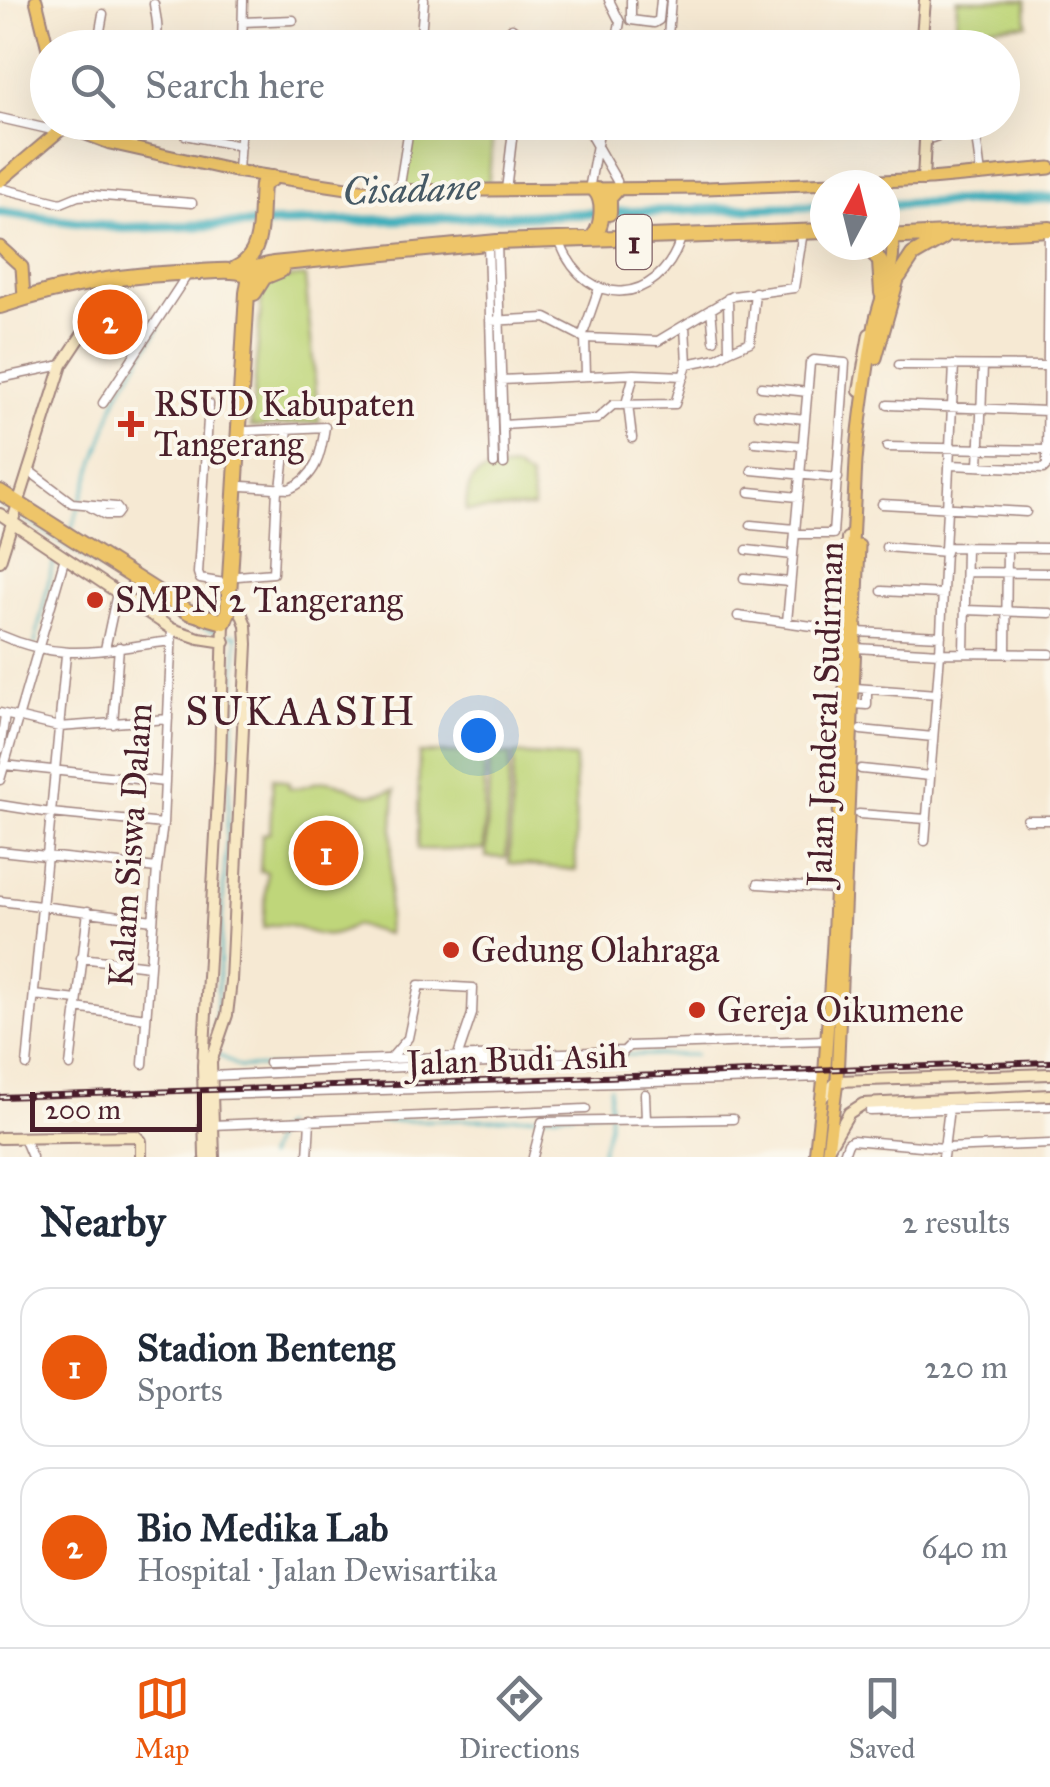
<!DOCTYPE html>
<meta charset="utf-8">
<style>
body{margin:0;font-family:"IM FELL Great Primer",serif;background:#f2f2f3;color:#1f2937}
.compass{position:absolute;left:810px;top:170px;width:90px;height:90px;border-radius:50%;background:#fff;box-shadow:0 10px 40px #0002;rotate:7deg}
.scale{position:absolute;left:30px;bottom:25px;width:172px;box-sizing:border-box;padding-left:10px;border:5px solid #4a1f2b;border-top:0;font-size:28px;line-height:35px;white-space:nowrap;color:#4a1f2b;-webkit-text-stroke:8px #fbf7ec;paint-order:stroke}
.you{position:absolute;left:478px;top:735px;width:35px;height:35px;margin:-25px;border:8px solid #fff;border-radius:50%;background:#1a73e8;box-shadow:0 0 0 15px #1a73e833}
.badge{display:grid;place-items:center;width:65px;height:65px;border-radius:50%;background:#ea580c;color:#fff;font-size:32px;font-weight:700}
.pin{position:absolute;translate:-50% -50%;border:5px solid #fff;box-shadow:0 2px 10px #0006}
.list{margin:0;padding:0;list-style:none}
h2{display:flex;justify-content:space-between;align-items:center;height:130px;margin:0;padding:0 40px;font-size:42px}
h2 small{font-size:32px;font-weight:400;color:#747a83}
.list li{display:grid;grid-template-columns:65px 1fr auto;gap:30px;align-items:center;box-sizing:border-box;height:160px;margin:0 20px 20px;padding:0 20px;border:2px solid #e0e1e3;border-radius:30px}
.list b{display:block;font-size:38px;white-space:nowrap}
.list p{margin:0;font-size:32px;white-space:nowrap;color:#747a83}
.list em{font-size:32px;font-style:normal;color:#747a83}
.icon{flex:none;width:55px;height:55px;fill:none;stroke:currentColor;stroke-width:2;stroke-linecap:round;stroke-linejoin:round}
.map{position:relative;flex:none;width:1050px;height:1157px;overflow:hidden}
.search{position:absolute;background:#fff;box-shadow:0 10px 40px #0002;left:30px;right:30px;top:30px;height:110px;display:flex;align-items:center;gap:25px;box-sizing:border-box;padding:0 35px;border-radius:55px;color:#747a83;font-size:38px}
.sheet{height:490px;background:#fff}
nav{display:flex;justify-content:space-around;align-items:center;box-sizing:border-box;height:140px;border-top:2px solid #e0e1e3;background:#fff;font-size:28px;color:#747a83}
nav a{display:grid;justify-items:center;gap:5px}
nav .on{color:#ea580c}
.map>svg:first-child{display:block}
.green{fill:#bfd67a;stroke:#847a52;stroke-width:2.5}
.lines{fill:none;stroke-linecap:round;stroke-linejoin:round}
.stream{stroke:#3fafbb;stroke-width:2.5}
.river{stroke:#3fafbb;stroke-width:10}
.street-casing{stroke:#a0847f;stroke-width:11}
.secondary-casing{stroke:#a0847f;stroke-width:14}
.primary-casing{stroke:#a0847f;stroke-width:15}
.highway-casing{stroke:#a0847f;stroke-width:18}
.street{stroke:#fff;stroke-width:8}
.secondary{stroke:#f8e8c3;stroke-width:10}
.primary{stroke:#eec569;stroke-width:11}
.highway{stroke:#eec569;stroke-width:14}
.rail-casing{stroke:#4a1f2b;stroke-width:6}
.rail{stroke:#fbf7ec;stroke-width:2.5;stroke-dasharray:8;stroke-linecap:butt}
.poi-dot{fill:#c8321e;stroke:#fbf7ec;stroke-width:4}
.labels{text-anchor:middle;stroke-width:8;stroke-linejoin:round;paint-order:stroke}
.shield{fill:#fbf7ec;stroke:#7f6065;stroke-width:2.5}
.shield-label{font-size:32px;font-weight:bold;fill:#4a1f2b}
.poi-label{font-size:35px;fill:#4a1f2b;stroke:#fbf7ec;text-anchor:start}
.street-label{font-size:35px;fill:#4a1f2b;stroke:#fbf7ec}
.water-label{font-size:38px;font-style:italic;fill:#465965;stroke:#fbf7ec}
.quarter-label{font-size:40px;letter-spacing:2.5px;fill:#4a1f2b;stroke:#fbf7ec}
</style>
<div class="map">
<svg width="1050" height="1157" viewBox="0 0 1050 1157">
<rect width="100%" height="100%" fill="#fbf7ec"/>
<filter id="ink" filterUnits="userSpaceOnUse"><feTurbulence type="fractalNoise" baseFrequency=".01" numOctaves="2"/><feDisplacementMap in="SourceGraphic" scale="20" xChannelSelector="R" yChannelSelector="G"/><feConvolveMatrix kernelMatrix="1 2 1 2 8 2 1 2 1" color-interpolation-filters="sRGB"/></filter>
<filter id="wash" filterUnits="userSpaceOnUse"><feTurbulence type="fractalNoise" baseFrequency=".0048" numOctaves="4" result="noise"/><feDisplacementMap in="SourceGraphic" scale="40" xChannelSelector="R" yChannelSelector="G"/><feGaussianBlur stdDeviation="2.25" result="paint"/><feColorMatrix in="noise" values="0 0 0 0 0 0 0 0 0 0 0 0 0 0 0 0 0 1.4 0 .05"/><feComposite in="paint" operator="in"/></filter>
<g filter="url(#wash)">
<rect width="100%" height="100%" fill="#f6e9d3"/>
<path class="green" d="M957,0H1026L1027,24L986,27L987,47L918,48L920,28L956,29Z
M413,123H494L488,187L402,192Z
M305,276L319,422L251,427L262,291L274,279Z
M515,468L530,479L534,508L466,511C467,471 479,470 515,468Z
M419,753H485L484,850L418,849Z
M490,754L510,755L506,858L486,857Z
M514,754L575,758L576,870L509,863Z
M273,778L289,783V788C303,790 313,780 327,781C343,782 350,790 364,794C374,797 385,791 395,790L387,934L354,925C315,953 302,914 263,928L267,872L260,871L262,835L270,832Z"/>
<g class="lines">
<path class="stream" d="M0,504L12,511
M19,515L168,612L186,622L217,632
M71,530L118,394L160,327
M230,634L237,636L233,753
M35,644L52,566L58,555
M0,765L5,748
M215,1036L230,779
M218,1054L239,1067L336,1066
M624,1055H695
M364,1066L396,1062
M585,1112L609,1110
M356,1122L498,1119L573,1113
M267,1157L275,1133L283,1125
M600,1157L609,1125L610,1087"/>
<path class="river" d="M885,205L1050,198
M0,212L123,228L825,206"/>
</g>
</g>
<g filter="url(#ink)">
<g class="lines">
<g class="street-casing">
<path id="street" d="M609,0L620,22L618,33
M631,0V20L654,23L659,20L661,0
M243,22L293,20
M97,48L103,14
M151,48C162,36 156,18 154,4
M242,48L243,0
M420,48L424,0
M501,48L503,37L512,28L535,47
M614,48L618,33L639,48
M667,48L671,0
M0,118L61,132
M583,122L617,181
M185,135L240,146
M976,136L981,175
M932,138L960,128
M132,148L133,122
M238,172L241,122
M0,188L61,203L78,196L91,195L192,203
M506,190L514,122
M589,190L601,122
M399,191L410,122
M488,243L494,464
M497,243L504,464
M561,245C587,310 658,305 680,241
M728,298L729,351L750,342L755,292
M711,309L714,340
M490,321L546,318L585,338L658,341L733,296L794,288L802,238
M582,337L599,288
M585,338L586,376
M687,364L717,358L729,351
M899,365L1048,366
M0,378L62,365
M501,380L634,374L684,376
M761,387L808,392
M103,403L189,272
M209,404L198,573L200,579L230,584
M626,404L634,374
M628,404L632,438
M888,405L1047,411
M758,414L805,419
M503,425L597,419L613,405L675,404L687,364L685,326
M755,442L803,446
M887,447L1047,450
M951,465L1043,469L1047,465L1049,227
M979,466L983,366
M28,470L72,503L116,507L119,511
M752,470L838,478
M243,486L289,489C317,477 321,454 325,427L247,431
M281,488L288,429
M750,492L798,497
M882,504L1026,512
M90,507L105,515H116L119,511
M751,525L795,529
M886,547L946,552
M946,547L1050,548
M747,550L793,555
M966,572L1050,573
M238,576L273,573L277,489
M744,578L790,582
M882,591L943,594
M965,610L1050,613
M738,616L857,632L941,636
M787,622L810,363L814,360L845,363L833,534H795
M0,635C66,664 103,649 171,641
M856,648L940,653L1050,654
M105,649L117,593
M964,653L966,547
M1006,653L1007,548
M855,688L937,694
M854,704L867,705V689
M0,713L59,727L168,719
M113,724L119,647
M861,730L933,737
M0,749L5,715
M4,765L165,782
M861,769L930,776
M0,780L65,557
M0,805L51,813L163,824
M859,814L926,819
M1027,820H1050
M925,841L940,653L954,365
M0,851L157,868
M758,884L835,889
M0,901L153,920
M81,958L149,966
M34,995L77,1000
M76,1008L146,1018
M390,1059L408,1038L419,985L473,988L472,1014L458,1055
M269,1063L624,1051L629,1046L827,1040
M143,1064L157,868L163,824L172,629
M27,1065L66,655
M70,1066L88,911
M211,1076L530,1061L616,1062L624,1051
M645,1094L646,1120
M212,1095L824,1077
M870,1111L1050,1106
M212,1125L586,1109
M24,1138L32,1157
M308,1157L310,1120
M533,1157L542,1122L733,1119
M843,1157L848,1143L852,1140L944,1148L1050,1144
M943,1157L949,1108"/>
</g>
<g class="secondary-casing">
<path id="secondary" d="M921,48L925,0
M923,180L926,122
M859,391L869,334
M0,514L172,629L199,638L225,642
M0,561L62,365L121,276
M846,576L847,538
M822,1098L837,1081L1050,1074
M0,1138L136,1136L141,1141V1157
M829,1147L849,1113L863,1104L1050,1095
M205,1157L203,1066L220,763L224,622
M214,1157L211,1062L227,1015L231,981L247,644L246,625L239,607"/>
</g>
<g class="primary-casing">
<path id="primary" d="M36,0L48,49
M65,126L110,143L235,171L367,191L707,188L930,179L1050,168
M0,181L65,126
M0,247L22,267L24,298
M876,358L899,276
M815,1157L825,1067L833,943L856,461C860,415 867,369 875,323C880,297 897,265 892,239L885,233
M827,1157L837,1081L859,546"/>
</g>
<g class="highway-casing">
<path id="highway" d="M609,213V198L616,190
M593,237C603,226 605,201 595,190
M885,237L1050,229
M869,245L880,262L882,293
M235,269C266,255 259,214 262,185L272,178
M899,276L913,255L944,237
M254,293L264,277L281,270
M0,306C70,283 126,274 200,272C218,271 238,268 254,277
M0,492L189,612L224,622
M224,622L228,612L247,293L251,269L273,264L497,242L825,231"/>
</g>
<use href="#street" class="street"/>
<use href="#secondary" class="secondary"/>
<use href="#primary" class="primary"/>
<use href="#highway" class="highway"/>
<g class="rail-casing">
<path id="rail" d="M0,1097L1050,1062"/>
</g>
<use href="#rail" class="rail"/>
</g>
</g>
<g class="poi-dot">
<path d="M126 409h10v10h10v10h-10v10h-10v-10h-10v-10h10z"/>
<circle cx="95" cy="600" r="10"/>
<circle cx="451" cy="950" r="10"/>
<circle cx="697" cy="1010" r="10"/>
</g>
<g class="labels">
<rect class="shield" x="616.5" y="215" width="35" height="54" rx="8"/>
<g class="shield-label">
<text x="634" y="253">1</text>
</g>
<g class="poi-label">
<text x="154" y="416">RSUD Kabupaten<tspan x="154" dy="40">Tangerang</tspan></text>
<text x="115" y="612">SMPN 2 Tangerang</text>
<text x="471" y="962">Gedung Olahraga</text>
<text x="717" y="1022">Gereja Oikumene</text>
</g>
<g class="street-label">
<text transform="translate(825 714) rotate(-88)" y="12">Jalan Jenderal Sudirman</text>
<text transform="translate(130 845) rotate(-86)" y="12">Kalam Siswa Dalam</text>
<text transform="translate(517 1059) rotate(-2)" y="12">Jalan Budi Asih</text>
</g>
<g class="water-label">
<text transform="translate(411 189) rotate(-2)" y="13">Cisadane</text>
</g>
<g class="quarter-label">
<text x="301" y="725">SUKAASIH</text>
</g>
</g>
</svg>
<svg class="compass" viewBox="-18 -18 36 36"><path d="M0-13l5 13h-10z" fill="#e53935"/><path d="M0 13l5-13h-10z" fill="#747a83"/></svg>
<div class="scale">200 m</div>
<div class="you"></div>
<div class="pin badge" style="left:326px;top:853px">1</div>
<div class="pin badge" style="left:110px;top:322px">2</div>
<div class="search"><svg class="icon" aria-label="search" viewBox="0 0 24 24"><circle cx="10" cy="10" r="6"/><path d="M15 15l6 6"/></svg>Search here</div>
</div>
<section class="sheet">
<h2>Nearby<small>2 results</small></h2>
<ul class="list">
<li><span class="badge">1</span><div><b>Stadion Benteng</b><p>Sports</p></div><em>220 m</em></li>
<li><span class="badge">2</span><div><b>Bio Medika Lab</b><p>Hospital · Jalan Dewisartika</p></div><em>640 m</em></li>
</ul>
</section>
<nav>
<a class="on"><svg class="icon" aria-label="map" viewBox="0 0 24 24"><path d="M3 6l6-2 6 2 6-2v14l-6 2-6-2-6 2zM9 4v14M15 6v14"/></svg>Map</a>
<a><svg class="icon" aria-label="directions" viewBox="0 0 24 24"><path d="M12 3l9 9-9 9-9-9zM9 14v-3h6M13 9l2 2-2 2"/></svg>Directions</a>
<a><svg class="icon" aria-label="saved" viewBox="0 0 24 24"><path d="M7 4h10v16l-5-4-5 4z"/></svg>Saved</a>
</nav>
